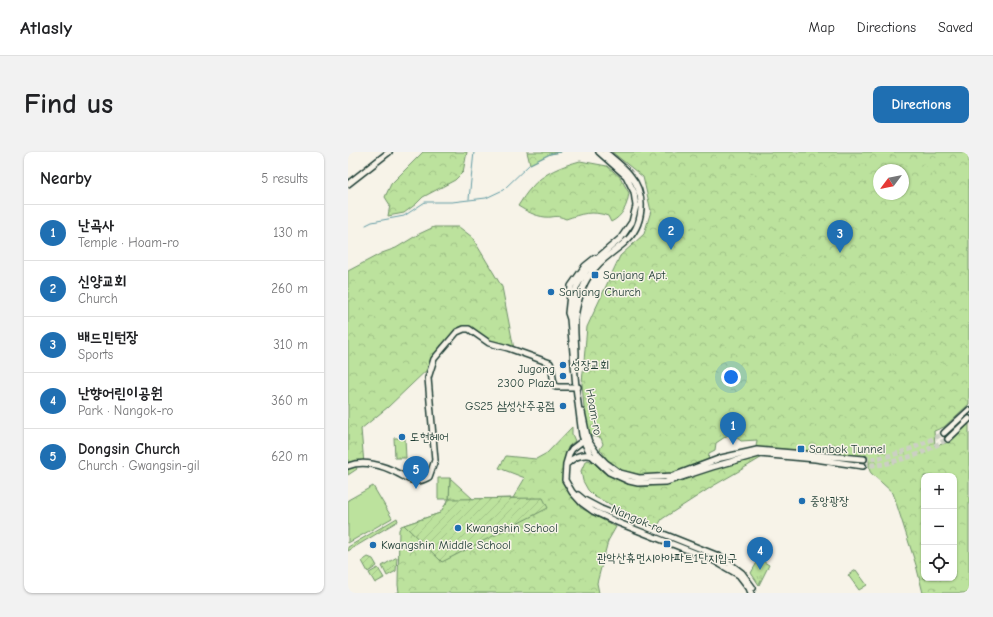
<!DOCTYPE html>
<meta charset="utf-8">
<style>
body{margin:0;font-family:"Comic Neue","Poor Story",sans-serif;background:#f2f2f2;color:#202124}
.controls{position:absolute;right:12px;bottom:12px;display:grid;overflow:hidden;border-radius:8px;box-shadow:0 1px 3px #0004}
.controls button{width:36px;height:36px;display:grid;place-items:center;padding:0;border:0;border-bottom:1px solid #e0e0e0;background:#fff;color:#202124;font:20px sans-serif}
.compass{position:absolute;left:525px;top:12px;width:36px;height:36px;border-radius:50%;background:#fff;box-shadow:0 1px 3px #0004;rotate:238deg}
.you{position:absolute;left:383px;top:225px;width:14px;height:14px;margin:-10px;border:3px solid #fff;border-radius:50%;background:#1a73e8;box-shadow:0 0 0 6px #1a73e833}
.badge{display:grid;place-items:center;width:26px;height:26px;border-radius:50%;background:#1f6fb2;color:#fff;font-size:13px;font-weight:700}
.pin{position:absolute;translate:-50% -33px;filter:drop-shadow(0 1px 2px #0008)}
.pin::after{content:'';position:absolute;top:21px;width:14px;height:12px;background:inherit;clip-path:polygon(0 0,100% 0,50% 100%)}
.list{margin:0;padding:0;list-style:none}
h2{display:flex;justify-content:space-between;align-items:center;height:52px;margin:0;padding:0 16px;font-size:17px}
h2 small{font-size:13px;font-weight:400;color:#757577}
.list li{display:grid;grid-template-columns:26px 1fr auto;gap:12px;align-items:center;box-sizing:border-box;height:56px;padding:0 16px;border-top:1px solid #e0e0e0}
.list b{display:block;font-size:15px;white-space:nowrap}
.list p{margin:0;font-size:13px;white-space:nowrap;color:#757577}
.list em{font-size:13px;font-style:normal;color:#757577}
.icon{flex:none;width:22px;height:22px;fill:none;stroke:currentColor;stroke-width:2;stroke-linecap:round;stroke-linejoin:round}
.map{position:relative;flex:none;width:621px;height:441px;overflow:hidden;border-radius:8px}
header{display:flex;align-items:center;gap:24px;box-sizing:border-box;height:56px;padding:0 20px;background:#fff;border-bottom:1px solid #e0e0e0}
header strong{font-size:19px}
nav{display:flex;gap:22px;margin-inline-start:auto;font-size:14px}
.intro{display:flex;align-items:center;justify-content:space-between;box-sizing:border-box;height:96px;padding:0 24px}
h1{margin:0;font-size:28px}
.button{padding:10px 18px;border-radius:8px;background:#1f6fb2;color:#fff;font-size:14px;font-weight:700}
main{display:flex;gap:24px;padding:0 24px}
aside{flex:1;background:#fff;border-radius:8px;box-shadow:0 1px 3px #0004}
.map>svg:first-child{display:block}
.forest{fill:url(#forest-crowns);stroke:#6e9068;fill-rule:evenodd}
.park{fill:url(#park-tufts);stroke:#6e9068}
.garden{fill:url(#garden-furrows);stroke:#6e9068}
.pitch{fill:#bce29d;stroke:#6e9068}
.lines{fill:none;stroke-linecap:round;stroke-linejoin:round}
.stream{stroke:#629ba4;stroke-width:1}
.secondary-tunnel{stroke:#cccfc4;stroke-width:5;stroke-dasharray:5 2.5;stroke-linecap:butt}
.secondary-casing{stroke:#1f3d34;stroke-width:8}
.secondary{stroke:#f7f3e8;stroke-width:5}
.poi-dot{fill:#1f6fb2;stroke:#f7f3e8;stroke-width:1.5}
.labels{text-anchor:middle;stroke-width:3;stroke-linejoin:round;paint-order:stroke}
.poi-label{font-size:12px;fill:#1f3d34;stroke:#f7f3e8;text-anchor:start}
.street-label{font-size:12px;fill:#1f3d34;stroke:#f7f3e8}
</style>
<header>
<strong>Atlasly</strong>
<nav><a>Map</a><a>Directions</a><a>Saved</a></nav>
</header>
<div class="intro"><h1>Find us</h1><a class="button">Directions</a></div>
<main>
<aside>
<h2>Nearby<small>5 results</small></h2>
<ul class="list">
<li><span class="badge">1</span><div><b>난곡사</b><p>Temple · Hoam-ro</p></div><em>130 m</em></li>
<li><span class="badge">2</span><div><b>신양교회</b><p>Church</p></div><em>260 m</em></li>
<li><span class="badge">3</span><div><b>배드민턴장</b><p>Sports</p></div><em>310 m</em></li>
<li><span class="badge">4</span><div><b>난향어린이공원</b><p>Park · Nangok-ro</p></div><em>360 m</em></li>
<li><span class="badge">5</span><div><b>Dongsin Church</b><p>Church · Gwangsin-gil</p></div><em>620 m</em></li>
</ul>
</aside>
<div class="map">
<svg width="621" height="441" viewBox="0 0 621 441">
<defs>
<pattern id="forest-crowns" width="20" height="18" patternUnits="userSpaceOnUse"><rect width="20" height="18" fill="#bce29d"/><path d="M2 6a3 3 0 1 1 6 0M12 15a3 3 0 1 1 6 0" fill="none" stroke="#a1c388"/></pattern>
<pattern id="park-tufts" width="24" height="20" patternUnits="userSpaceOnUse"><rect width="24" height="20" fill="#bce29d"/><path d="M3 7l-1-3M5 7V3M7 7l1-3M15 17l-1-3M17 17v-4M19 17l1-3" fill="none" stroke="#a1c388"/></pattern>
<pattern id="garden-furrows" width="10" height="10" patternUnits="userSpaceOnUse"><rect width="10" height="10" fill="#bce29d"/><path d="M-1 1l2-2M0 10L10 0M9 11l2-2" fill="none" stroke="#a1c388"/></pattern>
</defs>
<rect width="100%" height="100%" fill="#f7f3e8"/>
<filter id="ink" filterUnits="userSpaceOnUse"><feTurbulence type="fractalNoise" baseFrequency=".025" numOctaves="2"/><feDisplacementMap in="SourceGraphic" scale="8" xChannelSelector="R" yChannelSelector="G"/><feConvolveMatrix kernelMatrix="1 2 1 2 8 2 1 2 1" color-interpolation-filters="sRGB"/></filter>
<g filter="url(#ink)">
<path class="forest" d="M75,0H119L115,20L107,28L75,45L68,52L56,61L40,64L42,53L37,45L43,32Z
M179,0H213L202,2L182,12Z
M264,0H621V252L596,275L586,279L587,294L598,291L621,270V441H575L568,413L545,341L523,321C519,316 523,309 519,304L408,295L409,288L393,289L383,281L368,291L367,298L361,301L360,309L323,323H295L265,316L252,297L255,292L253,286L244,284L239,277L236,256L234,231L239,175L272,104L296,82L303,59L295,25ZM531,18H555V42H531ZM576,324H606V426H576Z
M232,9L259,14L272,25L281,41C279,54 275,64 263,70L260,64C244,58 233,62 218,67C207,62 207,66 197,65C187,64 178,59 170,54C174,48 178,41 183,36C195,21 214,14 232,9Z
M86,75H111L124,85L154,135L166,197L141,191L121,177L112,178L85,212L40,255L13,277L16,312H6L9,317L0,323V119L34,101L48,96L71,82Z
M224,275V282L227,289L220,295L217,307V335L233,356L268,375L260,389L249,431L251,441H48L51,440L50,433L51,378L53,374L92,361L101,347L102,326L125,347L165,346L177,326L151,316L158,304L188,307L199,301Z
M416,304L391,319L365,334L314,367L309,375L247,345L240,338L235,329L233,319L237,310L240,308L245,310L255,320L268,327L293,335L325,331L375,314Z"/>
<path class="park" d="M57,286L58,306H47L46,286Z
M411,407L421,413L411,433L403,421Z"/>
<path class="garden" d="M195,346L200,356L94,410L56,373L92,361L101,347Z
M49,366L50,369L0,399V395Z
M20,405L25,407L29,414L20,420L14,409Z
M49,405L48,419L39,424L34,414Z
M30,416L36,426L27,431L21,421Z"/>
<path class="pitch" d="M90,326H102L101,347H90Z
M25,334L44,366L0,391V348Z
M508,418L519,433L511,438L500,423Z"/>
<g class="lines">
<path class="stream" d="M121,47L126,0
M18,73L24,70L56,64L77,50H104L138,46L155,38L182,12L202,2L213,0"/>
<path class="secondary-tunnel" d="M516,307C544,307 571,294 596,281
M515,314L537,312L571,302L600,287"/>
<g class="secondary-casing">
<path id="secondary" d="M251,0L278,24L286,40L288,54L284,70L273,86L252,104L239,118L232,129L228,136L222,167L228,235L234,283L237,292L243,303L261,320L281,329L290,331L318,330L364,315L411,302L467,307L515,314
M0,32L41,0
M222,167L220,161L223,134L237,114L247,106
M228,204C228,192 226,179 227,167C228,156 233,137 239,127C249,110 262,103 276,91C296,74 299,43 282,23C275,14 265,7 257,0
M234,260L239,284L241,290L250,303L258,311L272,321L291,326L325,324L373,306L409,298L516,307
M596,281L621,258
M237,287L224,297L221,302L218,312L217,328L224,340L234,351L245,359L271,371L365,408L391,423L401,436L403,441
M600,287L621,267
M220,311C227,304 235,301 245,304
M0,314C15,308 35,313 49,321C56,324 61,329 69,329C74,329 77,327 81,325L87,308L80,226L86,207L109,180L116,177H121L141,191L160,196L202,211C206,219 203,227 208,235H230
M230,343L236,348L253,357L373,405L394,421L405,436"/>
</g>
<use href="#secondary" class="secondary"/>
</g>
</g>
<g class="poi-dot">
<rect x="243" y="119" width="8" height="8" rx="2"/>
<circle cx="203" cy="140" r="4"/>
<circle cx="215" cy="213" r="4"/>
<circle cx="215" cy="224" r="4"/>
<circle cx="215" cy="254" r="4"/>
<circle cx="54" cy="285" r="4"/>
<rect x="449" y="293" width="8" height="8" rx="2"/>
<circle cx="454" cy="349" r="4"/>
<circle cx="110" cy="376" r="4"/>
<rect x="315" y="388" width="8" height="8" rx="2"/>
<circle cx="25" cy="393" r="4"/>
</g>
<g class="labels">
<g class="poi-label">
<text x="255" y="127">Sanjang Apt.</text>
<text x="211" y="144">Sanjang Church</text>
<text x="223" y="217">성장교회</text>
<text x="207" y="221" text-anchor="end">Jugong<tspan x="207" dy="14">2300 Plaza</tspan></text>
<text x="207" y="258" text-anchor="end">GS25 삼성산주공점</text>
<text x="62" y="289">도현헤어</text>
<text x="461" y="301">Sanbok Tunnel</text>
<text x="462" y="353">중앙광장</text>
<text x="118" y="380">Kwangshin School</text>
<text x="33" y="397">Kwangshin Middle School</text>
<text x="319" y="410" text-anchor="middle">관악산휴먼시아아파트1단지입구</text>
</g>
<g class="street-label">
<text transform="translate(246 260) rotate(80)" y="4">Hoam-ro</text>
<text transform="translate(289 367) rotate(23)" y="4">Nangok-ro</text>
</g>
</g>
</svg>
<div class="controls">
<button>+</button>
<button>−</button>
<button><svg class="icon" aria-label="locate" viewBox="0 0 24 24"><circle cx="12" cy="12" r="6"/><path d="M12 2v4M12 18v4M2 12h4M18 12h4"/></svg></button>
</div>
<svg class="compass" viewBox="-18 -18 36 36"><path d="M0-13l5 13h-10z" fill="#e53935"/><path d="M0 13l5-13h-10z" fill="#757577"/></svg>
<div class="you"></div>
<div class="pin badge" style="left:385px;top:293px">1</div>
<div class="pin badge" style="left:323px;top:98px">2</div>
<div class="pin badge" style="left:492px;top:101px">3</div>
<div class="pin badge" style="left:412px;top:418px">4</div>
<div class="pin badge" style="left:68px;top:337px">5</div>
</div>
</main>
